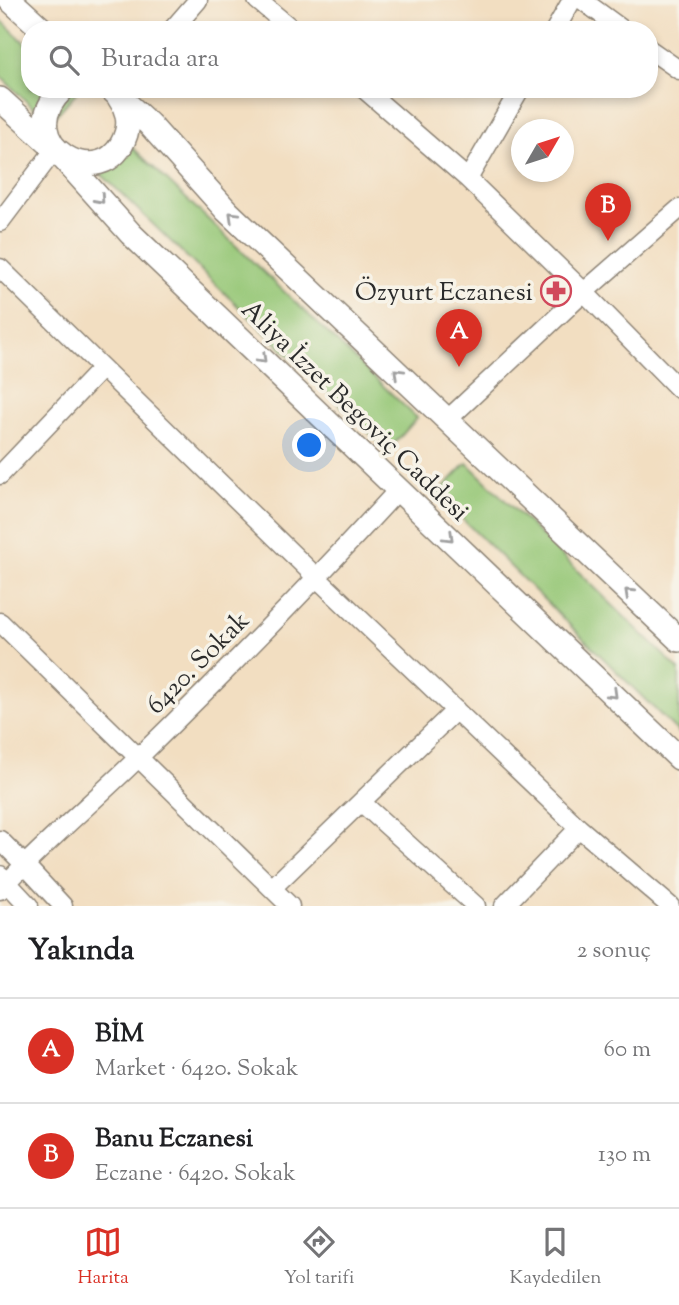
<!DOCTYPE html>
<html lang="tr">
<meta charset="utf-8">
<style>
body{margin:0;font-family:"Sorts Mill Goudy",serif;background:#f6f6f6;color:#202124}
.compass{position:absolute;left:511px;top:119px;width:63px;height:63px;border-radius:50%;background:#fff;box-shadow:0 4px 10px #0003;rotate:51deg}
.you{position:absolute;left:310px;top:446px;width:24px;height:24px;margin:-18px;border:5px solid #fff;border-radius:50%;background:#1a73e8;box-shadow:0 0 0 10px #1a73e833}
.badge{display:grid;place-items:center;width:46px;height:46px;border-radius:50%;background:#d93025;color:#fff;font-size:23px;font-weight:700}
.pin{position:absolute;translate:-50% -58px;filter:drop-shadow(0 2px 4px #0008)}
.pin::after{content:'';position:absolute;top:37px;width:24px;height:21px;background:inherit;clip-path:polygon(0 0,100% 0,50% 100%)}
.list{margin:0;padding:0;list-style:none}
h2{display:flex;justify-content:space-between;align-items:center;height:91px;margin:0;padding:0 28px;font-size:30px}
h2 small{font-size:23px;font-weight:400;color:#757577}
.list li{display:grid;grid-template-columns:46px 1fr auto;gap:21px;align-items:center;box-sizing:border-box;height:105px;padding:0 28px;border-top:2px solid #e0e0e0}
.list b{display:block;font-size:26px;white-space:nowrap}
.list p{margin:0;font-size:23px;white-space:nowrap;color:#757577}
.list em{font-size:23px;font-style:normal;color:#757577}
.icon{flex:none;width:38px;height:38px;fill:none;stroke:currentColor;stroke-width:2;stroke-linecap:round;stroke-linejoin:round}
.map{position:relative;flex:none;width:679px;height:906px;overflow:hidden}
.search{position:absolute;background:#fff;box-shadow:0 4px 10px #0003;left:21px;right:21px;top:21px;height:77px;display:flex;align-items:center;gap:18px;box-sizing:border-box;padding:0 24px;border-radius:28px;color:#757577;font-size:26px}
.sheet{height:301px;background:#fff}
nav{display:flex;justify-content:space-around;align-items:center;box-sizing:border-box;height:98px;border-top:2px solid #e0e0e0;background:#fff;font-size:19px;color:#757577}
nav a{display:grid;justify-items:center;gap:4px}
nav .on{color:#d93025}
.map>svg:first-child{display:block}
.green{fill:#96c777;stroke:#607951;stroke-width:2}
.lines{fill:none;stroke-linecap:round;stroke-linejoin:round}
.minor-casing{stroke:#8e8476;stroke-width:21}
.major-casing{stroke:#8e8476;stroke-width:26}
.minor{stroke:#fff;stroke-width:18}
.major{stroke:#fff;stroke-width:23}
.oneway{stroke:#a0a0a0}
.labels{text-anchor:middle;stroke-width:7;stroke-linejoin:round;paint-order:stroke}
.poi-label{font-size:26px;fill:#2b2b2b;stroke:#f7f3e8;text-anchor:end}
.street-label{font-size:26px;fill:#2b2b2b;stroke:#f7f3e8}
</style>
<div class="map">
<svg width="679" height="906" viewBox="0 0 679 906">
<rect width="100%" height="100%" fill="#f7f3e8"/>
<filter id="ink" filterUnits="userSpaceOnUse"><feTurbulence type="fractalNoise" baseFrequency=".0143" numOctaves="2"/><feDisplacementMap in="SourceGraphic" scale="14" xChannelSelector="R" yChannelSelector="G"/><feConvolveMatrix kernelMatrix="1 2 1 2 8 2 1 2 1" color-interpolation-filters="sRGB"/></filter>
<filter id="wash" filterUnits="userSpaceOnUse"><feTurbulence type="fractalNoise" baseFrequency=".00686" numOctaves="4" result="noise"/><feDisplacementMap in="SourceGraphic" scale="28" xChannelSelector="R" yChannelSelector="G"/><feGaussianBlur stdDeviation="1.57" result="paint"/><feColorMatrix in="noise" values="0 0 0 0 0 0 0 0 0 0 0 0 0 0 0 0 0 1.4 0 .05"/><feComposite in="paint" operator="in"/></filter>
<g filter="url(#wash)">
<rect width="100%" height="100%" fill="#f2dec1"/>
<path class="green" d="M0,19L30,48V89H72L76,93L49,123L0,76Z
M132,147L417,418L388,451L100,173Z
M467,463L679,670V733L437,494Z"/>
</g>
<g filter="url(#ink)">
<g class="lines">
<g class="minor-casing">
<path id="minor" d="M257,0L293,30
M582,0L623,30
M172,30L198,0
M555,30L572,0
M649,49L679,70
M364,89L468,179L584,292L679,389
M468,179L520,89
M0,222L55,149
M0,268L317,578L579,828L670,906
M447,420L584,292L679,209
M0,475L102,368
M0,622L290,906
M361,802L476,906
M0,840L24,864L63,906
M0,875L29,906
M272,888L456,710
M0,890C44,843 93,802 139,757C228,670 315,581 399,489
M504,906L579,828"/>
</g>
<g class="major-casing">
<path id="major" d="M10,0L43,30
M63,89C6,143 105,200 126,134C130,122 127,108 119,98
M111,89L149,124L227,211L679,640
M0,99L55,149L131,234L679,758"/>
</g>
<use href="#minor" class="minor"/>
<use href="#major" class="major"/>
</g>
<defs><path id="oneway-chevron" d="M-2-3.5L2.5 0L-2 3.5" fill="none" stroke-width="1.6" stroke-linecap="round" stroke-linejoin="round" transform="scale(1.75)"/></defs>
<g class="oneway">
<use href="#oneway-chevron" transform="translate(100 199) rotate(48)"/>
<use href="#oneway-chevron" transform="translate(233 216) rotate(-136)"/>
<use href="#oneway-chevron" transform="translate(262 359) rotate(44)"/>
<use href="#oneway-chevron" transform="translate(398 373) rotate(-136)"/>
<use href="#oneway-chevron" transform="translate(449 537) rotate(44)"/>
<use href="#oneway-chevron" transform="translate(629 593) rotate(-137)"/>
<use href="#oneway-chevron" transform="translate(613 694) rotate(44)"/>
</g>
</g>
<defs>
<g id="pharmacy-ring" transform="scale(1.575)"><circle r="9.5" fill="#f7f3e8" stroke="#d1495b" stroke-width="1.5"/><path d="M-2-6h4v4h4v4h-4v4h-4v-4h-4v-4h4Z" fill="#d1495b"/></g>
</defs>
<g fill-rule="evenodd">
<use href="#pharmacy-ring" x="556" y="291"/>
</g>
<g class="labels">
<g class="poi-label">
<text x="533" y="300">Özyurt Eczanesi</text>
</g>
<g class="street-label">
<text transform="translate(356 410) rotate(44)" y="9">Aliya İzzet Begoviç Caddesi</text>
<text transform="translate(197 662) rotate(-45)" y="9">6420. Sokak</text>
</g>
</g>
</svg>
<svg class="compass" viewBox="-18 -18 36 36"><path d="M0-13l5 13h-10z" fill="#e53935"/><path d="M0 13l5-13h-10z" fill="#757577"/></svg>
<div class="you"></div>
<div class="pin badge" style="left:459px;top:367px">A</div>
<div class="pin badge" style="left:608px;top:241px">B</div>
<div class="search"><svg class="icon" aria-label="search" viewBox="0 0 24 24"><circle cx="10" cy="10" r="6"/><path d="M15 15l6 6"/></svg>Burada ara</div>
</div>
<section class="sheet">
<h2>Yakında<small>2 sonuç</small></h2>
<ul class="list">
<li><span class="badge">A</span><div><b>BİM</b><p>Market · 6420. Sokak</p></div><em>60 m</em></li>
<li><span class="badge">B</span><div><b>Banu Eczanesi</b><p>Eczane · 6420. Sokak</p></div><em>130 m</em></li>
</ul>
</section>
<nav>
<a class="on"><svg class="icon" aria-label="map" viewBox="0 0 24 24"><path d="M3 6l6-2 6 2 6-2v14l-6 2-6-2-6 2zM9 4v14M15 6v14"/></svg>Harita</a>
<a><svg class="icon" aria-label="directions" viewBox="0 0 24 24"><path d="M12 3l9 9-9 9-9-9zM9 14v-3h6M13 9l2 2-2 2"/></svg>Yol tarifi</a>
<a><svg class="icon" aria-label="saved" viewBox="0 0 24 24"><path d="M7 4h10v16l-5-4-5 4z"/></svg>Kaydedilen</a>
</nav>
